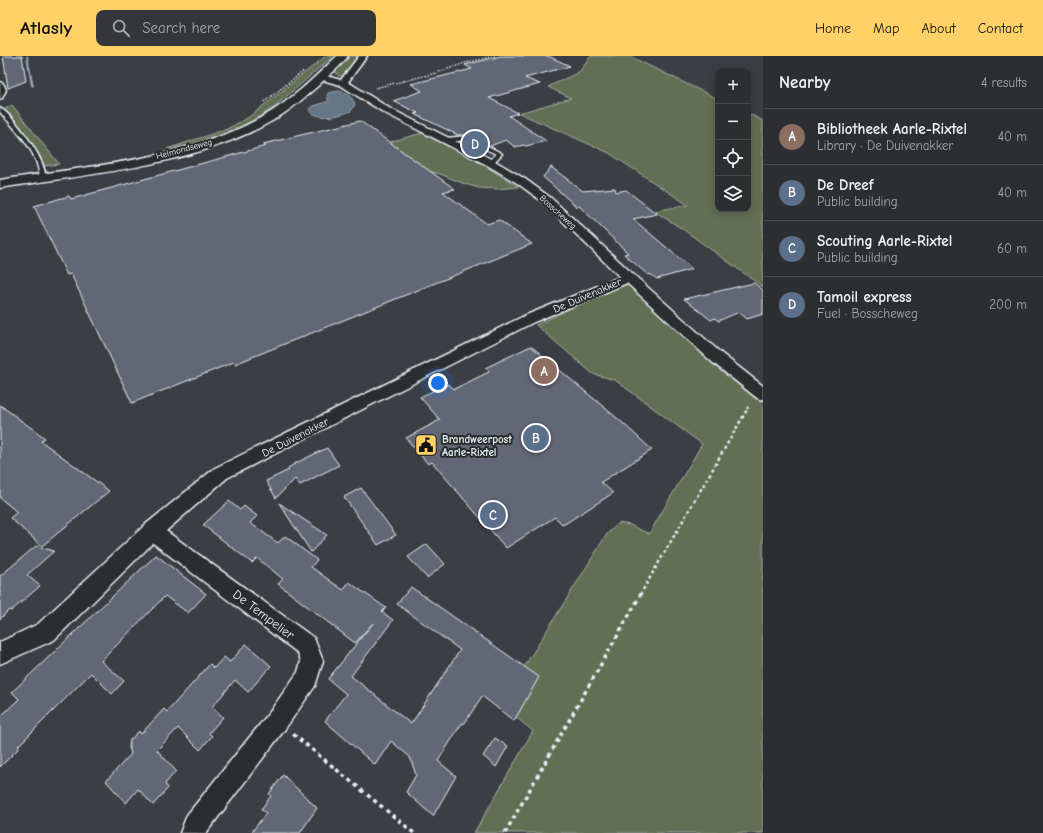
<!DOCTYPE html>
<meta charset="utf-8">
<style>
body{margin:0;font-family:"Comic Neue",sans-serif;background:#34363a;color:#f1f3f6}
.controls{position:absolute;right:12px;top:12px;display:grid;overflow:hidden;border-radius:8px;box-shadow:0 2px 10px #0003}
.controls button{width:36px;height:36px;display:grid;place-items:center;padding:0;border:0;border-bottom:1px solid #484a4d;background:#2c2e32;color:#f1f3f6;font:20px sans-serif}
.you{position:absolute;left:438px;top:327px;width:14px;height:14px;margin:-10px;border:3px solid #fff;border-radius:50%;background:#1a73e8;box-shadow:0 0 0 6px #1a73e833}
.badge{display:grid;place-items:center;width:26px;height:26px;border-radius:50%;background:#ffd166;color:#fff;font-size:13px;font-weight:700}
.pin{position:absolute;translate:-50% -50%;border:2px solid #fff;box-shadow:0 1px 4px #0006}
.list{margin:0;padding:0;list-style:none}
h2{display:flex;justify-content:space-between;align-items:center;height:52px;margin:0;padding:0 16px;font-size:17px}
h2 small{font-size:13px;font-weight:400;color:#a6a8ac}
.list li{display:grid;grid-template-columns:26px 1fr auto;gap:12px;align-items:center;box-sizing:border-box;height:56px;padding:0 16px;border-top:1px solid #484a4d}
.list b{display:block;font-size:15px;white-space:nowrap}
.list p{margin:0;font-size:13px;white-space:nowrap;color:#a6a8ac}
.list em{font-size:13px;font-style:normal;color:#a6a8ac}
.icon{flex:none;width:22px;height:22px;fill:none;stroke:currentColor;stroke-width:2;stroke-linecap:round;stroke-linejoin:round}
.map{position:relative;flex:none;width:763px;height:777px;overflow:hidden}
header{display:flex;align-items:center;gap:24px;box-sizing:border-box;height:56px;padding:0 20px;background:#ffd166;color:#111}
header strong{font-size:19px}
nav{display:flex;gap:22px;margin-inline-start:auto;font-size:14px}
.search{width:280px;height:36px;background:#34363a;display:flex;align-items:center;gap:10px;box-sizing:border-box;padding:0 14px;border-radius:8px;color:#a6a8ac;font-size:15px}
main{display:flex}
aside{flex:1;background:#2c2e32}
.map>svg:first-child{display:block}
.green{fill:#636e54;stroke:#a6b0a6}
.water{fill:#657686;stroke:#99a7b4}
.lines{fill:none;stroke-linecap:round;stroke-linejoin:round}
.stream{fill:#99a7b4;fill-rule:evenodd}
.building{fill:#646675;stroke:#e8f1f8}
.lane-casing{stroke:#e8f1f8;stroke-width:3}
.street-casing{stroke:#e8f1f8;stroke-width:3}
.secondary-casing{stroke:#e8f1f8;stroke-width:3}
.path-far3{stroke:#e8f1f8;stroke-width:1.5;stroke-dasharray:1.5 1.5;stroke-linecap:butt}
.path-far2{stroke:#e8f1f8;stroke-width:2;stroke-dasharray:2.5 2.5;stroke-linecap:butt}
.path-far1{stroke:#e8f1f8;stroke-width:2.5;stroke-dasharray:3 3;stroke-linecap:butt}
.path{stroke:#e8f1f8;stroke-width:3.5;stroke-dasharray:4 4;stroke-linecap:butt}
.lane{fill:#2a2d2e;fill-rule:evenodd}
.street{fill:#2a2d2e;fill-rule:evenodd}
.secondary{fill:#2a2d2e;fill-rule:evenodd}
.labels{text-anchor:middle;stroke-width:4;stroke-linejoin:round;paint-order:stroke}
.far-street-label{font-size:9px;fill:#e8f1f8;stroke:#2a2d2e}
.street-label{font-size:11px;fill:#e8f1f8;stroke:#2a2d2e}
.poi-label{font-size:11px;font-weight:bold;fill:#e8f1f8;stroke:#2a2d2e;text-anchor:start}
.near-street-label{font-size:13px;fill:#e8f1f8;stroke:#2a2d2e}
</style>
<header>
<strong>Atlasly</strong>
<div class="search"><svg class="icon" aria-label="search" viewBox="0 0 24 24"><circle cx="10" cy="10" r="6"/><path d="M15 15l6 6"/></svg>Search here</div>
<nav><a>Home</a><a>Map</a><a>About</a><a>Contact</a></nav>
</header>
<main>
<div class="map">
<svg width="763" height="777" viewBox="0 0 763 777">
<rect width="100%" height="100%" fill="#3b3e43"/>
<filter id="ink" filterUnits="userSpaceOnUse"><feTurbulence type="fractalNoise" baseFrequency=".025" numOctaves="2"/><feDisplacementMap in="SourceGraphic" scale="8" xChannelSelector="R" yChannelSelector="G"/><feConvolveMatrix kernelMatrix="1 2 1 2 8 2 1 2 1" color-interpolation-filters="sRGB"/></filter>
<g filter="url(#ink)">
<path class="green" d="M326,0H333L272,53C241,73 204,88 167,93L227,73L249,61Z
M349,0H359L345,20H339L334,15Z
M591,0H629L718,43V153H748V57L763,65V231L684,174L654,155L688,149L609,97L519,57L571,42L548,31L579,16Z
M12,49L59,108L43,110L41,108L0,56Z
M422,77L481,107L518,131L497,133L479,132L465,128L440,118L425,114L386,87Z
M625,226L703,298L763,347V777H474L533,675L508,655L503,645L607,478L619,467L630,469L649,478L702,388L615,324L593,318L536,269Z"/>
<path class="water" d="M338,35C346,36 352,40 355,48L351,55C338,60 322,64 310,56L309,53L311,51L329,45L327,40L328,37Z"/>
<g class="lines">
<path class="stream" d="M26,0H28L34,31L31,30Z"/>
</g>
<path class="building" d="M3,0H22L26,25L8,32Z
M501,0H548L570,10L525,22L540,28L489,42L518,57L509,60L546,85L526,90L524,89L515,91L506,84L490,90L469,79H458L414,58L418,57L393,45L422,35L411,28L472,13L465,9Z
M360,65L455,133L443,136L487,168L499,164L532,188L235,308L234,306L132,347L71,218L67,219L34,150L69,140L71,143L266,90L263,88Z
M551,111L583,135L615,132L616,136L626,134L657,158L633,163L692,213L657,223L650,218L648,219L624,198L628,197L579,150L577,151L543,121Z
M754,227L763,234V258L747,263L739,256L718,265L715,262L711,264L684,243Z
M531,290L624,368L652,394L601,426L613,437L563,469L555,461L506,492L432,406L428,408L406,382L440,364L420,341L448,328L454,333L489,316L485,312Z
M0,349L45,382L41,385L109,435L42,490L10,462L17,456L0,442Z
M327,392L339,409L300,429L295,423L276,442L266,425L289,414L288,412L296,407Z
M361,432L396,479L378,489L344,441Z
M229,445L240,454L244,450L257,460L250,467L278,487L285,480L317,504L311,511L343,534L349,526L386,552L382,556L393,564L351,620L411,668L460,594L397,548L411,531L539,621L514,665L482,640L464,668L462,667L438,705L456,720L433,760L406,736L416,719L410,701L391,685L375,709L325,665L346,638L328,623L373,567L355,587L278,528L283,523L257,502L252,507L203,469Z
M279,447L327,479L311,496Z
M427,488L445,508L427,522L408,501Z
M36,490L54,495L27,519L40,530L11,555L9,554L0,563V520Z
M156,499L206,538L188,557L165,540L101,605L124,625L112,638L91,617L18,690L20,691L0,711V661L19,643L12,636Z
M246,588L271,610L248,636L235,624L212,651L223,661L209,677L212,680L200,694L178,672L157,694L176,715L165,728L168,732L153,749L138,733L126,747L106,725L131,698L129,691L130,684L139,675L141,678L164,653L167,656L210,608L214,612L224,601L230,606Z
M495,682L508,690L496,711L483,700Z
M283,719L317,752L300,777H251L266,757L261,753L271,740L269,738Z"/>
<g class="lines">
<g class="lane-casing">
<path id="lane" d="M0,26L4,29L6,34L2,42L0,43Z
M0,52C14,60 48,106 45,122L40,121C37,94 17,75 0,56Z
M468,80L501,97L502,98L491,109L488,107L496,98L467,84L446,86L443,84L446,82Z"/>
</g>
<g class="street-casing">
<path id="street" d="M359,0H367L348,26L389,52L495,105L525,123L551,142L634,219L722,298L763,330V344L757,342L712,306L627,227L534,266L227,422L166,475L314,582L323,605L315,630L285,673L206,777H180L187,759L269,657L298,616L301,605L298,597L153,487L54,584L0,608V586L38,568L145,469L215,412L524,260L620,221L543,146L517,127L487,109L383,56L340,29L319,23L318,21L322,19L341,24Z"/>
</g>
<g class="secondary-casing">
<path id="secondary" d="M337,0H348C341,10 329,19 320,28C305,41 290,55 272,65C194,110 88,118 0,132V124C86,110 187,104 264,60C292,44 315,21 337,0Z"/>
</g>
<path class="path-far3" d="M375,32L436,17L465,7L495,0
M264,46L304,15"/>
<path class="path-far2" d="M747,353L749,349"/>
<path class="path-far1" d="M640,539L748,352"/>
<path class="path" d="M293,678L414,777
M505,777L641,538"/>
<use href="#lane" class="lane"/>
<use href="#street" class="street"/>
<use href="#secondary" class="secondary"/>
</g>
</g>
<defs>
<g id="civic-square" transform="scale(1.15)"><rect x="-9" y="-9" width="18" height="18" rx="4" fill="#ffd166" stroke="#2a2d2e"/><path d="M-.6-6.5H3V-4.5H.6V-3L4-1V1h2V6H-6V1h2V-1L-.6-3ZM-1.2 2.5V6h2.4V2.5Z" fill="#111"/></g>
</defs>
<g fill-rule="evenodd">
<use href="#civic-square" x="426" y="389"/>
</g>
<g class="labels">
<g class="far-street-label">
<text transform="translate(184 93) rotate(-15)" y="3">Helmondseweg</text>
<text transform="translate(558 156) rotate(42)" y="3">Bosscheweg</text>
</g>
<g class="street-label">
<text transform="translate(587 239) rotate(-23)" y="4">De Duivenakker</text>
<text transform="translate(295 381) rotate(-27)" y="4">De Duivenakker</text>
</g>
<g class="poi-label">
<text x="442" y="387">Brandweerpost<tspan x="442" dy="13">Aarle-Rixtel</tspan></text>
</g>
<g class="near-street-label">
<text transform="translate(264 558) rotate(37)" y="5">De Tempelier</text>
</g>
</g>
</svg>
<div class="controls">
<button>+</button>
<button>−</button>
<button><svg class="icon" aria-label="locate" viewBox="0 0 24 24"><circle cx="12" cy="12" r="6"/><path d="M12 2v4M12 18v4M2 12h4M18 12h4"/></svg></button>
<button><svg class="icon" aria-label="layers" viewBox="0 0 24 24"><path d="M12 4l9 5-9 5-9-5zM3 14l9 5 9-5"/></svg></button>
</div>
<div class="you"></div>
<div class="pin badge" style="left:544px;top:315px;background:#8d6e63">A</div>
<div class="pin badge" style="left:536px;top:382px;background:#5c6f8a">B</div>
<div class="pin badge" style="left:493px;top:459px;background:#5c6f8a">C</div>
<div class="pin badge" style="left:475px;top:88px;background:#5c6f8a">D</div>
</div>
<aside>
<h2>Nearby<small>4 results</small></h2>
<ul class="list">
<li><span class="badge" style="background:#8d6e63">A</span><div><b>Bibliotheek Aarle-Rixtel</b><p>Library · De Duivenakker</p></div><em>40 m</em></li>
<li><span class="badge" style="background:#5c6f8a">B</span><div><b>De Dreef</b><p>Public building</p></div><em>40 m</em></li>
<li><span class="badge" style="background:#5c6f8a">C</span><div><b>Scouting Aarle-Rixtel</b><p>Public building</p></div><em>60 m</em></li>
<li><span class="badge" style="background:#5c6f8a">D</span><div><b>Tamoil express</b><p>Fuel · Bosscheweg</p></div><em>200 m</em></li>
</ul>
</aside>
</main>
